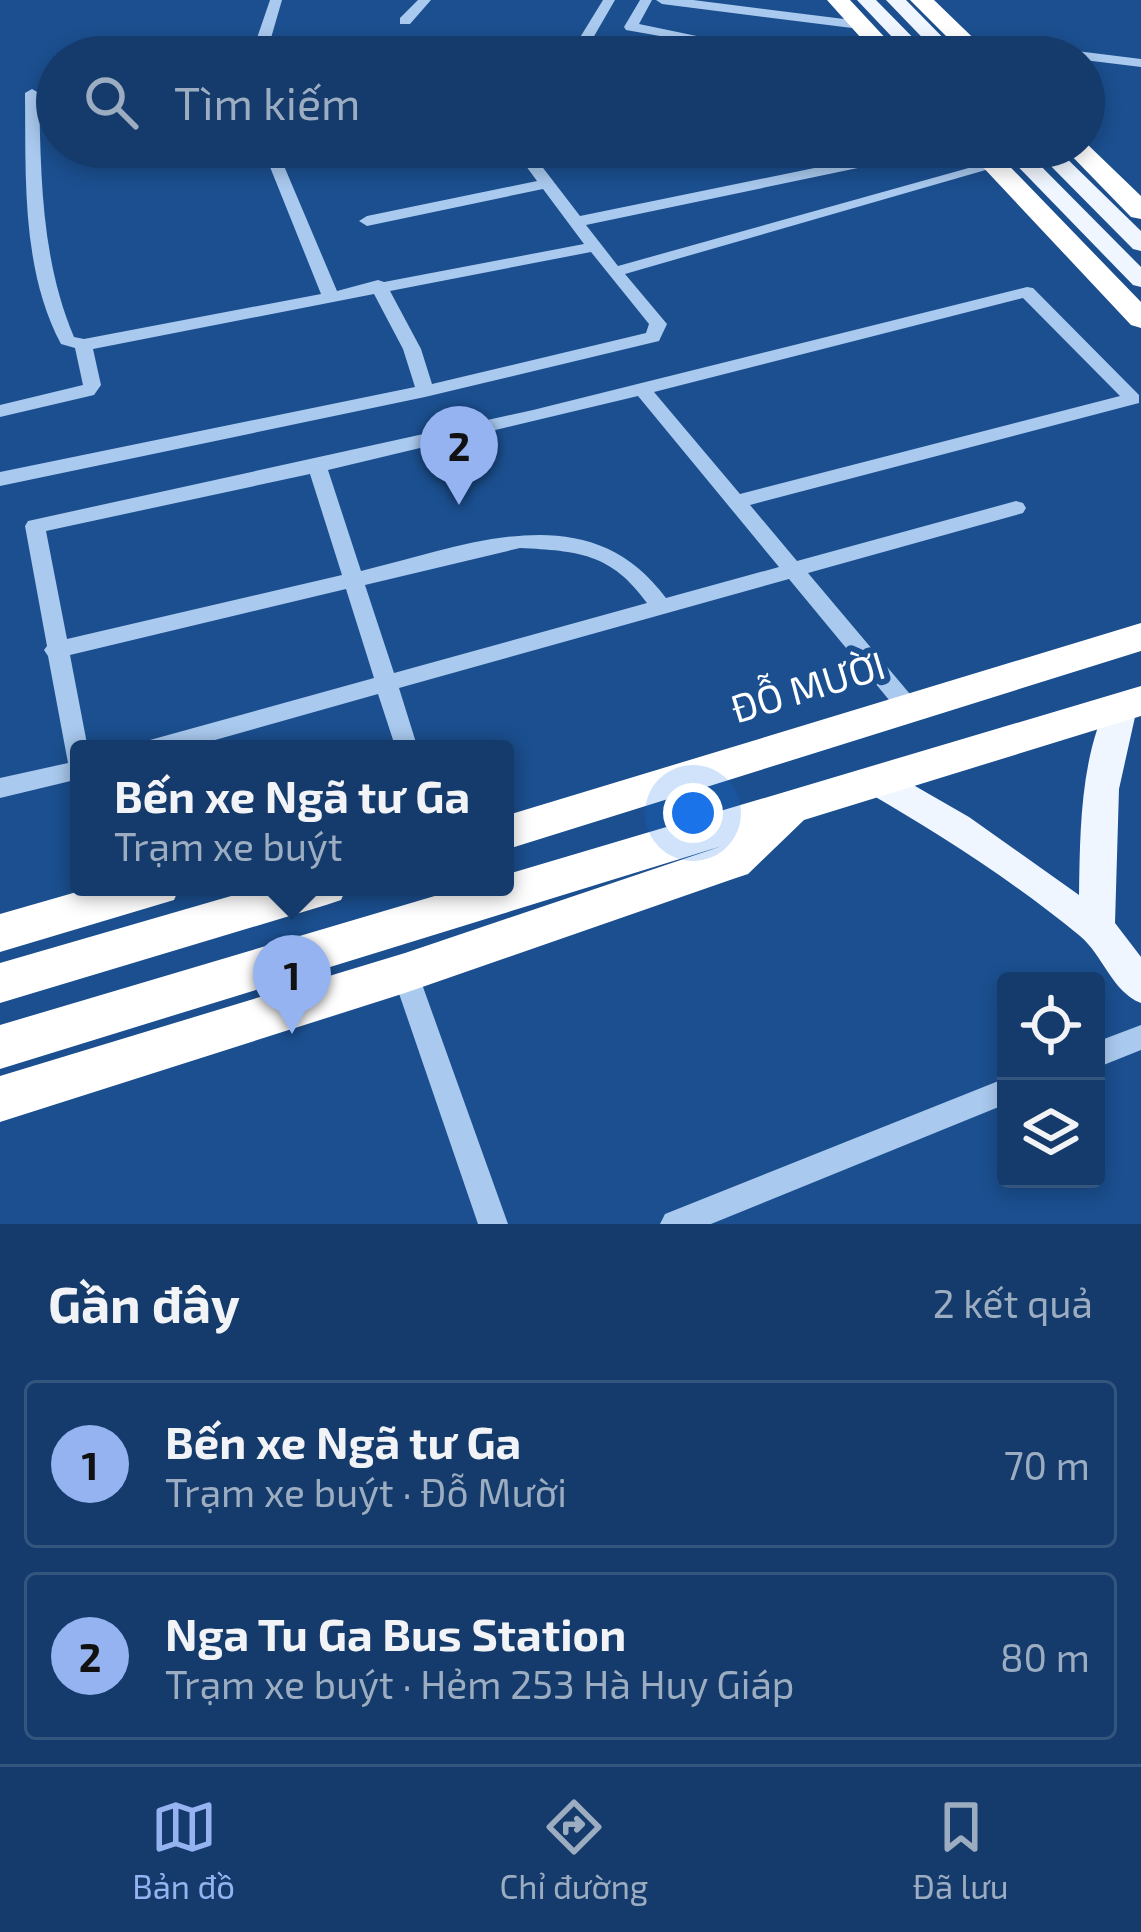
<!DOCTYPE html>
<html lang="vi">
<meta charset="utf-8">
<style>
body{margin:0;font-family:"Exo 2",sans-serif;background:#214673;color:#f1f3f6}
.controls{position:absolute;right:36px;bottom:36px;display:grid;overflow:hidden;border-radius:12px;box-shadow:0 6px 18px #0003}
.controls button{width:108px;height:108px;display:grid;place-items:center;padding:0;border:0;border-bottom:3px solid #33557e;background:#143b6b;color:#f1f3f6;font:60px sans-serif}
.you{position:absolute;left:693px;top:813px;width:42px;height:42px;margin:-30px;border:9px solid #fff;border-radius:50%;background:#1a73e8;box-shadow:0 0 0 18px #1a73e833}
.badge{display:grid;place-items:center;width:78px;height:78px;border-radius:50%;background:#95b2f1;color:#111;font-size:39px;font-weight:700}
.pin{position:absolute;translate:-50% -99px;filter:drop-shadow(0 3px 6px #0008)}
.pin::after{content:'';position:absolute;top:63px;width:42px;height:36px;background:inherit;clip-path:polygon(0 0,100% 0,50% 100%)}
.popup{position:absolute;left:70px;top:740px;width:444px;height:156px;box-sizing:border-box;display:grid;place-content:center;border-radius:12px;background:#143b6b;filter:drop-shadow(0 3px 9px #0005);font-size:39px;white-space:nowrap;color:#9dadc1}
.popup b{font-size:45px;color:#f1f3f6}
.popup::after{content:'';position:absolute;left:50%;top:100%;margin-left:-24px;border:24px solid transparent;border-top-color:#143b6b}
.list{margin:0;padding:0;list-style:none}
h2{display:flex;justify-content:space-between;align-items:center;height:156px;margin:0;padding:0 48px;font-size:51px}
h2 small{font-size:39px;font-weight:400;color:#9dadc1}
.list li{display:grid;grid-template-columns:78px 1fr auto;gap:36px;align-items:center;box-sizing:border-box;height:168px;margin:0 24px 24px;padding:0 24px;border:3px solid #33557e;border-radius:12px}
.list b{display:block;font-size:45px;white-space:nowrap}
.list p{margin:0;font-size:39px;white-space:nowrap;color:#9dadc1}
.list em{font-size:39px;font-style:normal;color:#9dadc1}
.icon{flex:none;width:66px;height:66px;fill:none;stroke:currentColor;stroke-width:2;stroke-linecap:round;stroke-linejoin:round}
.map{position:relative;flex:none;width:1141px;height:1224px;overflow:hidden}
.search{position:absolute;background:#143b6b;box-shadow:0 6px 18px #0003;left:36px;right:36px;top:36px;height:132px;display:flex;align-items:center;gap:30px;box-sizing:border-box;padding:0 42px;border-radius:66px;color:#9dadc1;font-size:45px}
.sheet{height:540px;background:#143b6b}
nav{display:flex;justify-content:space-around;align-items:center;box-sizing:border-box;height:168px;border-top:3px solid #33557e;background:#143b6b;font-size:33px;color:#9dadc1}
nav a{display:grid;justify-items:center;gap:6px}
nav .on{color:#95b2f1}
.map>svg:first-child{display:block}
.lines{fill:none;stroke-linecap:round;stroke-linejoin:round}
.minor{fill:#a9c9ee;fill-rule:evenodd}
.major{fill:#f0f6ff;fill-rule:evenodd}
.highway{fill:#fff;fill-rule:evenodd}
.labels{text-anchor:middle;stroke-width:12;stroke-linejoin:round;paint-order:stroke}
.street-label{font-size:39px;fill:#fff;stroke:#1b4f8f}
</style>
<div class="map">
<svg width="1141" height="1224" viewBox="0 0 1141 1224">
<rect width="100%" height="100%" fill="#1b4f8f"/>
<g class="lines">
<path class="minor" d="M270,0H282L271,38L264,42L257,38Z
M418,0H431L410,24H400V18Z
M603,0H615L582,57H568Z
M640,0H652L639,24L735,44L728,48L626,30L624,27Z
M656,0H693L860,21L867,25L860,29L662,4Z
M964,37L1141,59V67L1084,60V57L959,44L957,41Z
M404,40L508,53L515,57H475L399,47L397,44Z
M32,89L39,93C41,176 41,259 74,337L84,339L321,294L262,147H276L337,291L378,280L384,282L584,244L543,189L367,226L359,221L367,216L537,181L512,147H527L580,216L917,147H946L939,151L586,225L618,266L990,162L1003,165L625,274L667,324L659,341L425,397L0,486V472L415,387L403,349L374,294L93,349L101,385L94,395L0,417V405L83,385L75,348L61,344C21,269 26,176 25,93ZM591,252L649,324L646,333L432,384L421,349L390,291Z
M1027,287L1033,288L1139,395V403L750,505L797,561L1016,501L1023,503L1026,508L1023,513L808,573L915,700L918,706L915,712H899L789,579L399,688L418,749H396L378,694L183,749H139L142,742L150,740L374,678L346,589L70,655L88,749H79V779L0,798V778L68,763L48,656L44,650L47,646L25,526L28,521L533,410ZM1023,298L1120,396L740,494L654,392ZM638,396L779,567L666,598C588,492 467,546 361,571L328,470ZM310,474L342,575L67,639L46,531ZM520,548C578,551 611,553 647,603L394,673L365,585Z
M405,961L414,965L418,973L508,1224H478L392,973L396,965Z
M1141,1025V1050L1096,1068V1042Z
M1006,1078V1104L711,1224H660L665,1214Z"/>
<path class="major" d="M857,0H876L932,57H911Z
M886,0H906L962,57H941Z
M999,147H1022L1141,267V287L1133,285Z
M1032,147H1055L1141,231V251L1133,249Z
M1121,695L1132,699L1137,708L1119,789L1115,923L1141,957V1003C1112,992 1103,955 1080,936C1013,881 940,834 865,791L860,781L865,771L877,767L889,771L969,817L1079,895C1080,832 1080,756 1110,699Z"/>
<path class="highway" d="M827,0H850L903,57H878Z
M910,0H934L993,57H967Z
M1085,142L1141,196V219L1131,217L1063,147H1084Z
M964,147H991L1141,302V328L1131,325Z
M1141,623V651L505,850V816Z
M1141,686V716L804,820L748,874L733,879L405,993L0,1122V1076L405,953L722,846L0,1069V1025L465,887H505V875Z
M94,887H180L174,900L0,952V914Z
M262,887H347L341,900L326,905L0,1003V963Z"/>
</g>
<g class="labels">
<g class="street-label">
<text transform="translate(808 687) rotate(-17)" y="14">ĐỖ MƯỜI</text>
</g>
</g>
</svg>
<div class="controls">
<button><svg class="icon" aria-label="locate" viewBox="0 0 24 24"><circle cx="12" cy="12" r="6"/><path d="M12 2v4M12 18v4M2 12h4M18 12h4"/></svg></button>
<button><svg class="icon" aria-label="layers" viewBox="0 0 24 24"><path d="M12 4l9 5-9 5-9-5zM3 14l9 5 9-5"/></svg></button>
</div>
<div class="you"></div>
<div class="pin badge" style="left:292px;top:1034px">1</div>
<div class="popup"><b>Bến xe Ngã tư Ga</b>Trạm xe buýt</div>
<div class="pin badge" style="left:459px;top:505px">2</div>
<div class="search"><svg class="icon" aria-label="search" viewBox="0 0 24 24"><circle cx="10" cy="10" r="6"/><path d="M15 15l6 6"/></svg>Tìm kiếm</div>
</div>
<section class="sheet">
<h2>Gần đây<small>2 kết quả</small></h2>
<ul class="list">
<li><span class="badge">1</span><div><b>Bến xe Ngã tư Ga</b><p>Trạm xe buýt · Đỗ Mười</p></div><em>70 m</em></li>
<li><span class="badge">2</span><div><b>Nga Tu Ga Bus Station</b><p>Trạm xe buýt · Hẻm 253 Hà Huy Giáp</p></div><em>80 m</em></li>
</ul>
</section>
<nav>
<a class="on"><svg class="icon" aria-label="map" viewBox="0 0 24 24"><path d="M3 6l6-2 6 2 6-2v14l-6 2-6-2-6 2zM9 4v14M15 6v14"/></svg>Bản đồ</a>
<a><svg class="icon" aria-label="directions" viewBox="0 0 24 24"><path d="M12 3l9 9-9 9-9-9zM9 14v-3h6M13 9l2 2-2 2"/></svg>Chỉ đường</a>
<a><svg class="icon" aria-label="saved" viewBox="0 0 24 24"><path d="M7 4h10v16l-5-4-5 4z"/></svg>Đã lưu</a>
</nav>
